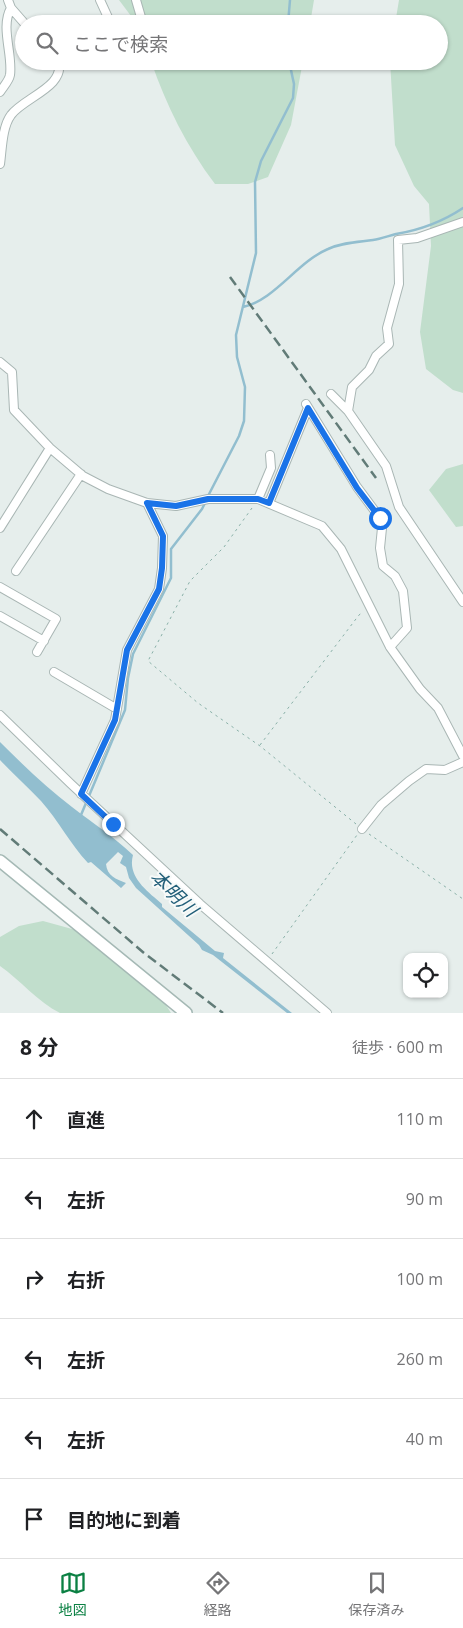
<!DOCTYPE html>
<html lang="ja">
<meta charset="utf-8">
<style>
body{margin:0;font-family:"Open Sans","Noto Sans JP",sans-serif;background:#f2f2f2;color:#202124}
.controls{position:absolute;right:15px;bottom:15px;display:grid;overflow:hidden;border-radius:10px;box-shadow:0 1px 4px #0004}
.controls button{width:45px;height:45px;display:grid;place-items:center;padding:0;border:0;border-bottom:1px solid #e0e0e0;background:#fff;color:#202124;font:25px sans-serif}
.stop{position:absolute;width:15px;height:15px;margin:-11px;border:4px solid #1a73e8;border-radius:50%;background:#fff}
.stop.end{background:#1a73e8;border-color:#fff;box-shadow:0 1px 5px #0008}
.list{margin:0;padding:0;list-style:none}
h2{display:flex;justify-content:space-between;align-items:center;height:65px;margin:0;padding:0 20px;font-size:21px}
h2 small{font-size:16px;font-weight:400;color:#757577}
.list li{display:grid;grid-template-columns:32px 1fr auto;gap:15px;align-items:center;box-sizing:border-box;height:80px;padding:0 20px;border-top:1px solid #e0e0e0}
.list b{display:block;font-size:19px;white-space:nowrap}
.list em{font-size:16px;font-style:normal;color:#757577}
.icon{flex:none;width:28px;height:28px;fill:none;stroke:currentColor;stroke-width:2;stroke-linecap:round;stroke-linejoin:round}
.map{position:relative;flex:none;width:463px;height:1013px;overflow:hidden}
.search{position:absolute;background:#fff;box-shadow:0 1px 4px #0004;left:15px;right:15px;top:15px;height:55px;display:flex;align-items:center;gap:12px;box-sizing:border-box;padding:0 18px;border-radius:28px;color:#757577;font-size:19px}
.sheet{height:545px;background:#fff}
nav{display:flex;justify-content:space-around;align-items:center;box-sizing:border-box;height:70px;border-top:1px solid #e0e0e0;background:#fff;font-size:14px;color:#757577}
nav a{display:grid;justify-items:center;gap:2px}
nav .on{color:#0b8043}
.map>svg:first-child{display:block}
.green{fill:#c1decc}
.water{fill:#92becf}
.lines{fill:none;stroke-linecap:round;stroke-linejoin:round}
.stream{stroke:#92becf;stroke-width:2.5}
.street-casing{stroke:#a9b6b4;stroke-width:10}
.secondary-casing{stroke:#a5b9b5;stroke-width:14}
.path{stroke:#89b0a8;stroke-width:1;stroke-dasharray:2.5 4;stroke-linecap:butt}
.street{stroke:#fff;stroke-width:8}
.secondary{stroke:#fff;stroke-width:11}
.rail{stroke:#617b77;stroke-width:2.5;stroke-dasharray:10 5;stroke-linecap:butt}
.route{stroke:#1a73e8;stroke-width:6}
.labels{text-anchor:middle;stroke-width:4;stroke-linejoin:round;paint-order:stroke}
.water-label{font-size:19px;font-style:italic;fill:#225f79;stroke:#f7faf9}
</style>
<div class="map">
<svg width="463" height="1013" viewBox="0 0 463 1013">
<rect width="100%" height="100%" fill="#e6eeec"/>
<path class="green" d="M119,0H314L310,24H137Z
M399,0H463V393L453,390L426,369L420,332L431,246L429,204L414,186L395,145L390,61H439V24H395Z
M151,61H303L291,125L268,177L248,184H215C187,147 166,105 151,61Z
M463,464V526L456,527L429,490L446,469Z
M43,921L83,932L159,994L171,1013H60C38,1002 20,980 0,966V937L19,926Z"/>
<path class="water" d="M0,742C23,765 47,788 72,807C94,824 113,836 133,855C127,877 147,891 162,904V907L215,951L224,953L223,958L292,1013H287L213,955L202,950L199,945L136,888L129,878L126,867L120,863L123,856L118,852L106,864C107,876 116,879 126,883L121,888L91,862L88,863C70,844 59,821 41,801C28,787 13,774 0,760Z"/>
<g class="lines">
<path class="stream" d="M288,24L290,0
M243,307C275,300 297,262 328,249C343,242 358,242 373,240C381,239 388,236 396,234C420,230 442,222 463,208
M207,498L239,436L244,421L245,387L237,357L236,335L256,253L255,182L261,161L293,98L294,84L289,61
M81,815L125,710L128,678L133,654L171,578V549L202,509L205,503"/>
<g class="street-casing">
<path id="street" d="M8,0L11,8L25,24
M100,0L111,24
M136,0L143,24
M0,92C3,87 9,81 10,75C13,54 0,27 11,8
M0,164C2,150 2,127 11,115C23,98 67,86 58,61
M463,222L417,238L398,240L399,284L387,328L389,344L376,356L369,370L352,387L348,411L386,466L399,507L463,602
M0,362L12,372L14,410L50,448L83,476L108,489L147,503L176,506L208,499H258L322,526L341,549L390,647L420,689L438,708L463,756
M331,394L348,411
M306,404L357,487L380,518L382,528L380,548L383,566L395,576L403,591L407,628L390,647
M258,499L271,468L270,455
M269,503L308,408
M0,528L50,448
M16,571L81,474
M0,587L56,619L37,652
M0,616L44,641
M54,672L117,709
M0,715L71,784L200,904L327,1013
M81,794L115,720L127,650L159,589L162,568L163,536L147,503
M362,829L381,805L409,781L426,769L445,770L463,762"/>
</g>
<g class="secondary-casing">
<path id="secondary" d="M0,861L186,1013"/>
</g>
<path class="path" d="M252,508L224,547L190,581L148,661L198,703L260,746L356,824
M260,745L359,615L363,612
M369,834L463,899
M272,954L357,835"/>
<use href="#street" class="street"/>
<use href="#secondary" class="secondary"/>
<path class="rail" d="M230,277L376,478
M0,829L144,953L223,1013"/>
</g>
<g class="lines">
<path class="route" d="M113,824L81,794L115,720L127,650L159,589L162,568L163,536L147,503L176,506L208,499H258L269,503L308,408L357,488L380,518"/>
</g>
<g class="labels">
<g class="water-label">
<text transform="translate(174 893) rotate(44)" y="7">本明川</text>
</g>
</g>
</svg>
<div class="controls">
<button><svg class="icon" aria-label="locate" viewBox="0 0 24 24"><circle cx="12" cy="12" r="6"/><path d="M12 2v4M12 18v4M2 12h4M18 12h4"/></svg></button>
</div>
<div class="stop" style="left:380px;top:518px"></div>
<div class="stop end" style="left:113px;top:824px"></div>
<div class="search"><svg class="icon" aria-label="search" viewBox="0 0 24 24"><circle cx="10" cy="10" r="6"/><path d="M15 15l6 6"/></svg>ここで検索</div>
</div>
<section class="sheet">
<h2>8 分<small>徒歩 · 600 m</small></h2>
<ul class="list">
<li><svg class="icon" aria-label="ahead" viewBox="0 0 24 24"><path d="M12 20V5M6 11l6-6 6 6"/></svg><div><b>直進</b></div><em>110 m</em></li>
<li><svg class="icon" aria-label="left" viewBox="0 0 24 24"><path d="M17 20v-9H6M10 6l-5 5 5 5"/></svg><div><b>左折</b></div><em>90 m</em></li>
<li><svg class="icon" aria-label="right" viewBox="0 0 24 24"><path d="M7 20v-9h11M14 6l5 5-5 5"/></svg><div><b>右折</b></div><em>100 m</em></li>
<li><svg class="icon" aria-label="left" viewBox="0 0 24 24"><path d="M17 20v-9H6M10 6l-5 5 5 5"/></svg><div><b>左折</b></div><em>260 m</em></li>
<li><svg class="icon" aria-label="left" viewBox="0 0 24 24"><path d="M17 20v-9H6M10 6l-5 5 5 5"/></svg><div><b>左折</b></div><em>40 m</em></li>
<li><svg class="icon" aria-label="arrive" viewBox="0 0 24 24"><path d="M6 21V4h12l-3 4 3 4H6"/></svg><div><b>目的地に到着</b></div></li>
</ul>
</section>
<nav>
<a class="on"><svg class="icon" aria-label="map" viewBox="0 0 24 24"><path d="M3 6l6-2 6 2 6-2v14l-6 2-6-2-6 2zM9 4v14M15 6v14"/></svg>地図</a>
<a><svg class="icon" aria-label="directions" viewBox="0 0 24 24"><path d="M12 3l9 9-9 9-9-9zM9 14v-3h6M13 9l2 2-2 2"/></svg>経路</a>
<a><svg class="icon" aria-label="saved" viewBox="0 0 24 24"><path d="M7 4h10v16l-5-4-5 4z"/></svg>保存済み</a>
</nav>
